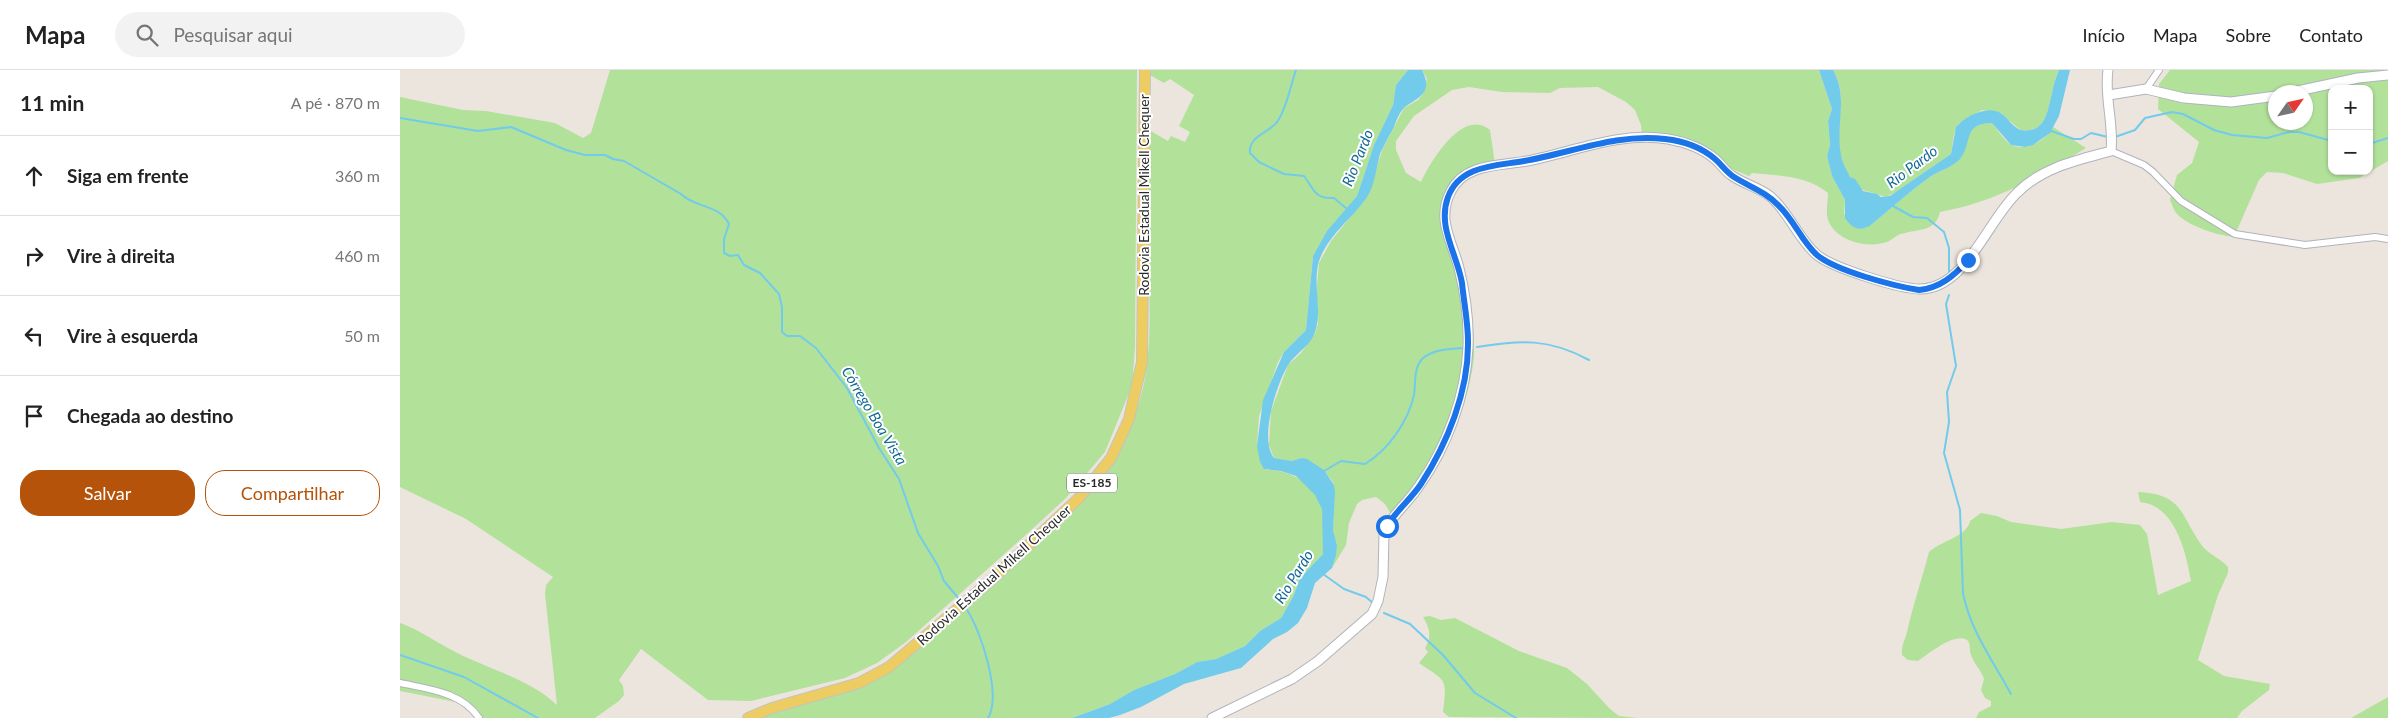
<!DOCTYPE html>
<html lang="pt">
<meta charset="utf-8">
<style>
body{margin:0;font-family:Lato,sans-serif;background:#f2f2f2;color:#222}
.controls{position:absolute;right:15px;top:15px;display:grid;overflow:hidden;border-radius:10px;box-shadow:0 1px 4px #0004}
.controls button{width:45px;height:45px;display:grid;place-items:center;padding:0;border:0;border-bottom:1px solid #e0e0e0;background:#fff;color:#222;font:25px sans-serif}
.compass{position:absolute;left:1868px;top:15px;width:45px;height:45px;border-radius:50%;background:#fff;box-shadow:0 1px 4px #0004;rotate:56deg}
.stop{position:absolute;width:15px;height:15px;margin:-11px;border:4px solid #1a73e8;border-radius:50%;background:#fff}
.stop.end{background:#1a73e8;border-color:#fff;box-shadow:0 1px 5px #0008}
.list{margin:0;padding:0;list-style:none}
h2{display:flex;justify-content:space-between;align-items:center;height:65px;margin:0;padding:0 20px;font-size:21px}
h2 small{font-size:16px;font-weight:400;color:#767676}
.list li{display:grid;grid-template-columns:32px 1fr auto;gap:15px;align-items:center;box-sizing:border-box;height:80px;padding:0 20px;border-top:1px solid #e0e0e0}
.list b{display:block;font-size:19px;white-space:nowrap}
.list em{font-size:16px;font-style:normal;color:#767676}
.actions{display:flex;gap:10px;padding:15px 20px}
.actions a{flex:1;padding:11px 0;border:1px solid #b45309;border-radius:20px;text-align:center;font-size:18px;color:#b45309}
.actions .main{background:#b45309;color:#fff}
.icon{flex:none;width:28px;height:28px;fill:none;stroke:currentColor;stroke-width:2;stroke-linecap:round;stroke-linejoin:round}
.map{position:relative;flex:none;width:1988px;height:648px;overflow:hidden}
header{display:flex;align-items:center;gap:30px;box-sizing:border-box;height:70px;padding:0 25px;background:#fff;border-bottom:1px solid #e0e0e0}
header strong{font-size:24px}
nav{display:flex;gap:28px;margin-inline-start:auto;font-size:18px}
.search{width:350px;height:45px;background:#f2f2f2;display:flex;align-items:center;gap:12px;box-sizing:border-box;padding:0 18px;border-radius:28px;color:#767676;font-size:19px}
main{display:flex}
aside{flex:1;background:#fff}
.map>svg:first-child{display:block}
.green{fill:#b2e19a;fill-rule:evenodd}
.water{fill:#72cbeb}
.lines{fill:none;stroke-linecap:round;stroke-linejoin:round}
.stream{stroke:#72cbeb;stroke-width:2}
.street-casing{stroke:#b0b3be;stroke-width:8}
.secondary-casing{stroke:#b0b3be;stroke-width:11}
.primary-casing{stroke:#c3c3c3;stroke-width:12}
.street{stroke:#fff;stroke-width:6}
.secondary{stroke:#fff;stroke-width:9}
.primary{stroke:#edcd61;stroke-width:10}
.route{stroke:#1a73e8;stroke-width:6}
.labels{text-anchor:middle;stroke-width:4;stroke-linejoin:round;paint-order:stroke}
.shield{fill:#fff;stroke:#6a6a6a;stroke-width:1}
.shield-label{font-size:12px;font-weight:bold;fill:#2a2a2a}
.street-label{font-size:14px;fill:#2a2a2a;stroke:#fff}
.water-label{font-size:15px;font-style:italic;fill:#116998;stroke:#fff}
</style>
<header>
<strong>Mapa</strong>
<div class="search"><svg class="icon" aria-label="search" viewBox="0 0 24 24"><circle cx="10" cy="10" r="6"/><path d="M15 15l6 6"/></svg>Pesquisar aqui</div>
<nav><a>Início</a><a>Mapa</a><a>Sobre</a><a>Contato</a></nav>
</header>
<main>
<aside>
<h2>11 min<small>A pé · 870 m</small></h2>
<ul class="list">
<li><svg class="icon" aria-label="ahead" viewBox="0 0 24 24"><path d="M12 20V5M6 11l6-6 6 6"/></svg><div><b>Siga em frente</b></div><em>360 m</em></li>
<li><svg class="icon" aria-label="right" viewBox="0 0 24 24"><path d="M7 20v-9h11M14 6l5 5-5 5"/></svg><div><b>Vire à direita</b></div><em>460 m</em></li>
<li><svg class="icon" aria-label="left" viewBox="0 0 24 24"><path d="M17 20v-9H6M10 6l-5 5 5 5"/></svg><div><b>Vire à esquerda</b></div><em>50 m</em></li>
<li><svg class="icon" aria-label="arrive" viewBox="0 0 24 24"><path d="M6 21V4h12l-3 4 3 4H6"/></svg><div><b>Chegada ao destino</b></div></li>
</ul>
<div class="actions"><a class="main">Salvar</a><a>Compartilhar</a></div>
</aside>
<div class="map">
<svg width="1988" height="648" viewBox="0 0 1988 648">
<rect width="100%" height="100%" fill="#ece5dd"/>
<path class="green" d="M210,0H737L735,277L732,316L705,382L666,428L629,462L506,572L477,593L445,608L351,631L308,630L241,579L219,610L223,616L224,625L219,631L195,648H80L61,633L0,621V553C18,559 31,569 48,578C83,598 127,607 157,635L145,524L146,515L153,507L66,449L0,417V27L63,40L86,41L155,53L183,68L191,63Z
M750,0H1008L996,15L993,35L974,75L957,126L927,162L913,186L906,260L884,282L878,292L859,346L857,376L866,400C888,399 911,412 921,433C923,439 924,477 923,484L900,508L894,525L881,548L860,561L845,576L816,589L797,592L775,604L734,620L710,634L672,648H351L482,603L710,396C762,315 749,243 746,152C745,121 748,90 749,60L768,71L771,66L785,72L790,62L779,56L794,25L770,9L764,13L750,5Z
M1022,0H1419L1432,39L1428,51L1430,75L1427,86L1432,106L1445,130L1444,144L1471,155C1489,140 1508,123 1527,109C1536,102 1549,99 1557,91C1573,77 1560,53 1592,53C1598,60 1602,68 1610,74C1624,83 1646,71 1653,57L1686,78C1638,107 1596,132 1540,142C1536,162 1517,159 1501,164C1495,166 1492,170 1487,172C1470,178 1442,173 1431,156C1424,146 1428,135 1428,123C1407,105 1379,106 1352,103L1349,106L1332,99L1301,76L1242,68L1241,55L1235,40L1226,32L1198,17L1160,18L1150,23L1102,22L1069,17L1052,20L1014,46L996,71V80L1006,103L1021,112C1030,93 1062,37 1090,60L1095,94C1073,103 1047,118 1047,146C1048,163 1057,182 1063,197C1066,205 1067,214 1068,223C1072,244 1075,265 1074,287C1070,325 1051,379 1029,410C1019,425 1006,438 995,451L985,434L976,427L962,430L957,434L949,453L946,475L932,498L937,475L933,460L934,414L924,400L901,388L892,391L874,388L869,375L871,341L888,295L901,283L915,263L918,254V235L916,226L919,193L931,171L967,126L983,78L1004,38L1018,30L1022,25L1027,9Z
M1433,0H1659C1656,8 1653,15 1652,23C1647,42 1646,64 1620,60L1601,43L1582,40L1558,54L1554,64L1551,84L1498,121L1486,127L1460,119C1458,114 1454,112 1451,108C1447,103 1442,93 1441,87C1433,57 1450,27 1433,0Z
M1770,0H1988V91L1959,108L1917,114L1883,103L1867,102L1859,110L1834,167C1817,165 1790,157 1777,144C1774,141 1772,134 1770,130L1777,105L1792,93L1799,72L1758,39L1759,14ZM1932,19H1969V101H1932ZM1876,22H1906V52H1876Z
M1738,422C1786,424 1780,448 1804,478C1812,486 1821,489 1828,497V503L1818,525L1798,590L1824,606L1870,614L1869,620L1842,641L1837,648H1576L1579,642L1591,636V631L1585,628L1581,620L1584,609C1581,600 1574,594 1571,585C1569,580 1571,573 1567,570C1555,562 1528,584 1518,591L1508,590L1502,585C1501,575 1505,571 1507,562C1513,535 1522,509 1529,482C1540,471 1567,467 1570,451L1581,443L1597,446L1611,452L1661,459L1712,452L1740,455L1747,464L1758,525L1791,511C1786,482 1775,435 1740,432Z
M1030,546L1041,550L1055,548L1119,581L1167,598L1187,614L1210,639L1219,646L1238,648L1049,647L1043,642C1047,608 1047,612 1019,593L1028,582L1025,578C1032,567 1030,558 1023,547Z
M1988,627V648H1951Z"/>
<path class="water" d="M1008,0H1022C1033,22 1021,26 1005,37C1000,41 996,51 994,57C989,66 984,75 980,84C976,98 975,115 967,127C952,149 928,165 919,191C912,215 923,240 915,262C910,277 894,284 887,297C876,316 859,369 874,388L892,391L901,388L907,389L924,400L934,415L935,422L933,460L937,475L936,485L932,498L915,513L907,538L898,553L887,562L873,569L841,598L784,614L741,637L720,645L709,648H672L710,634L734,620L775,604L797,592L816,589L845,576L860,561L881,548L894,525L900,508L923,484L922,439L915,425L896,406L881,401L864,399L860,392L857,376L863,330L884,282L906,260L913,186L927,161L957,126L974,75L993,35L996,15Z
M1419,0H1433C1449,27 1435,56 1441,85C1442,93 1447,100 1450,107L1455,109L1463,121L1477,124L1481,127L1490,126L1551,84L1556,57C1565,46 1589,34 1602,44C1609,49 1612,56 1620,60C1646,64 1647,42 1652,23C1653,15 1656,8 1659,0H1670L1659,46L1650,63L1633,75L1625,77L1611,75L1592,53C1562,53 1573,73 1560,89C1552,98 1537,101 1527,109C1508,123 1489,140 1471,155C1459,162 1453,159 1445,148V130L1432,106L1427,86L1430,75L1428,51L1432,39Z"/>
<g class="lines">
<path class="stream" d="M896,0C891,14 886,41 877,52C869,63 848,66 850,83L859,92L884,104L904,106C914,119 914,129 934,128L947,139
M0,48L78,61L111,57L166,80L185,85H205L213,89L224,91L281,124C295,138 319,134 329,154L324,169V183L330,186L338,185L344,195L360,203L379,224L382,237V262L387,266H400L416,278L447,318L479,378L499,409L518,463L538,496L544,511L559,529
M1651,61L1674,69H1681L1691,63L1708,67
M1715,67L1735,60L1745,48L1772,42L1783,44L1814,60L1832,65L1867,68L1889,62H1899L1932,71
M1969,74L1988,68
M1493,136L1513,147L1527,148L1544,162L1549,178V204
M1549,225L1546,234L1556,296L1547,322L1549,352L1544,383L1560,440L1563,523C1570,560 1593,591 1611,624
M1077,277C1120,270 1149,268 1189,290
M924,401L941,391L965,394C988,380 1008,352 1014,325C1016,313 1013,298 1023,288C1034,279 1051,279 1064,278
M923,504L944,519L966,527L974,534
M567,540C581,561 602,625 588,648
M984,543L1010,554L1043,585L1075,623L1116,648
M0,585L64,607L138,648"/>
<g class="street-casing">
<path id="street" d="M1746,19L1759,0
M1711,81L1744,95L1753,102L1781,131L1835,164L1905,175L1975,167L1988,169
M0,613C28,619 62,622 79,648"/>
</g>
<g class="secondary-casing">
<path id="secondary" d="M1893,22L1958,8L1988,5
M1709,25L1746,19L1784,28L1831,32L1876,26
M812,648L892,609L918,591L972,544L978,531L983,507L984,464L987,456C996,442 1010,430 1019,416C1047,377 1066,325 1068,277C1069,252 1065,222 1059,198C1052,171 1036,149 1051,121C1065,93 1101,96 1127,91C1173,82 1221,61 1268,69C1285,72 1302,78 1315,89C1321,94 1325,101 1331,105C1343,114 1359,117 1371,127C1390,144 1399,170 1417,185C1433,198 1500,219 1520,219C1566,219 1588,149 1618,122C1643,97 1678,90 1711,81C1714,54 1704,26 1708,0"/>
</g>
<g class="primary-casing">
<path id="primary" d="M348,648L372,638L459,613L489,597L590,511L679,428L711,388L729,349L742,292L745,0"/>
</g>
<use href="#street" class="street"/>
<use href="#secondary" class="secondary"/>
<use href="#primary" class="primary"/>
</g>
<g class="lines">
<path class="route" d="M987,456C996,441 1011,429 1021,414C1047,374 1069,321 1068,271C1068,252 1064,233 1062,213C1057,184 1037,157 1048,127C1060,95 1096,96 1124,91C1171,83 1217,63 1265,69C1283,71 1301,77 1315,89C1322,95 1326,102 1334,107C1350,117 1366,122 1379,136C1394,150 1402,172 1417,185C1436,201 1494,216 1519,220C1540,218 1554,206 1568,190"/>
</g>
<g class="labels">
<rect class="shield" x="667" y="403.5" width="50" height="19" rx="4"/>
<g class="shield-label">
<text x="692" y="417">ES-185</text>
</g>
<g class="street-label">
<text transform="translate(744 125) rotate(-90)" y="5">Rodovia Estadual Mikell Chequer</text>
<text transform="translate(594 505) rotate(-42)" y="5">Rodovia Estadual Mikell Chequer</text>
</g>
<g class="water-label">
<text transform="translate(958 88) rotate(-68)" y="5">Rio Pardo</text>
<text transform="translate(1512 97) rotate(-37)" y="5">Rio Pardo</text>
<text transform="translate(474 346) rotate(59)" y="5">Córrego Boa Vista</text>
<text transform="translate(894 507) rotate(-58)" y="5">Rio Pardo</text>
</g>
</g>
</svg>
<div class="controls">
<button>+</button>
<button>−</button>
</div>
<svg class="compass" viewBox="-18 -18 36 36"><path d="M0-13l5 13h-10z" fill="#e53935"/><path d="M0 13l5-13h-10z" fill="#767676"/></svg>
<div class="stop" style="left:987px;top:456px"></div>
<div class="stop end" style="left:1568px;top:190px"></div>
</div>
</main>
